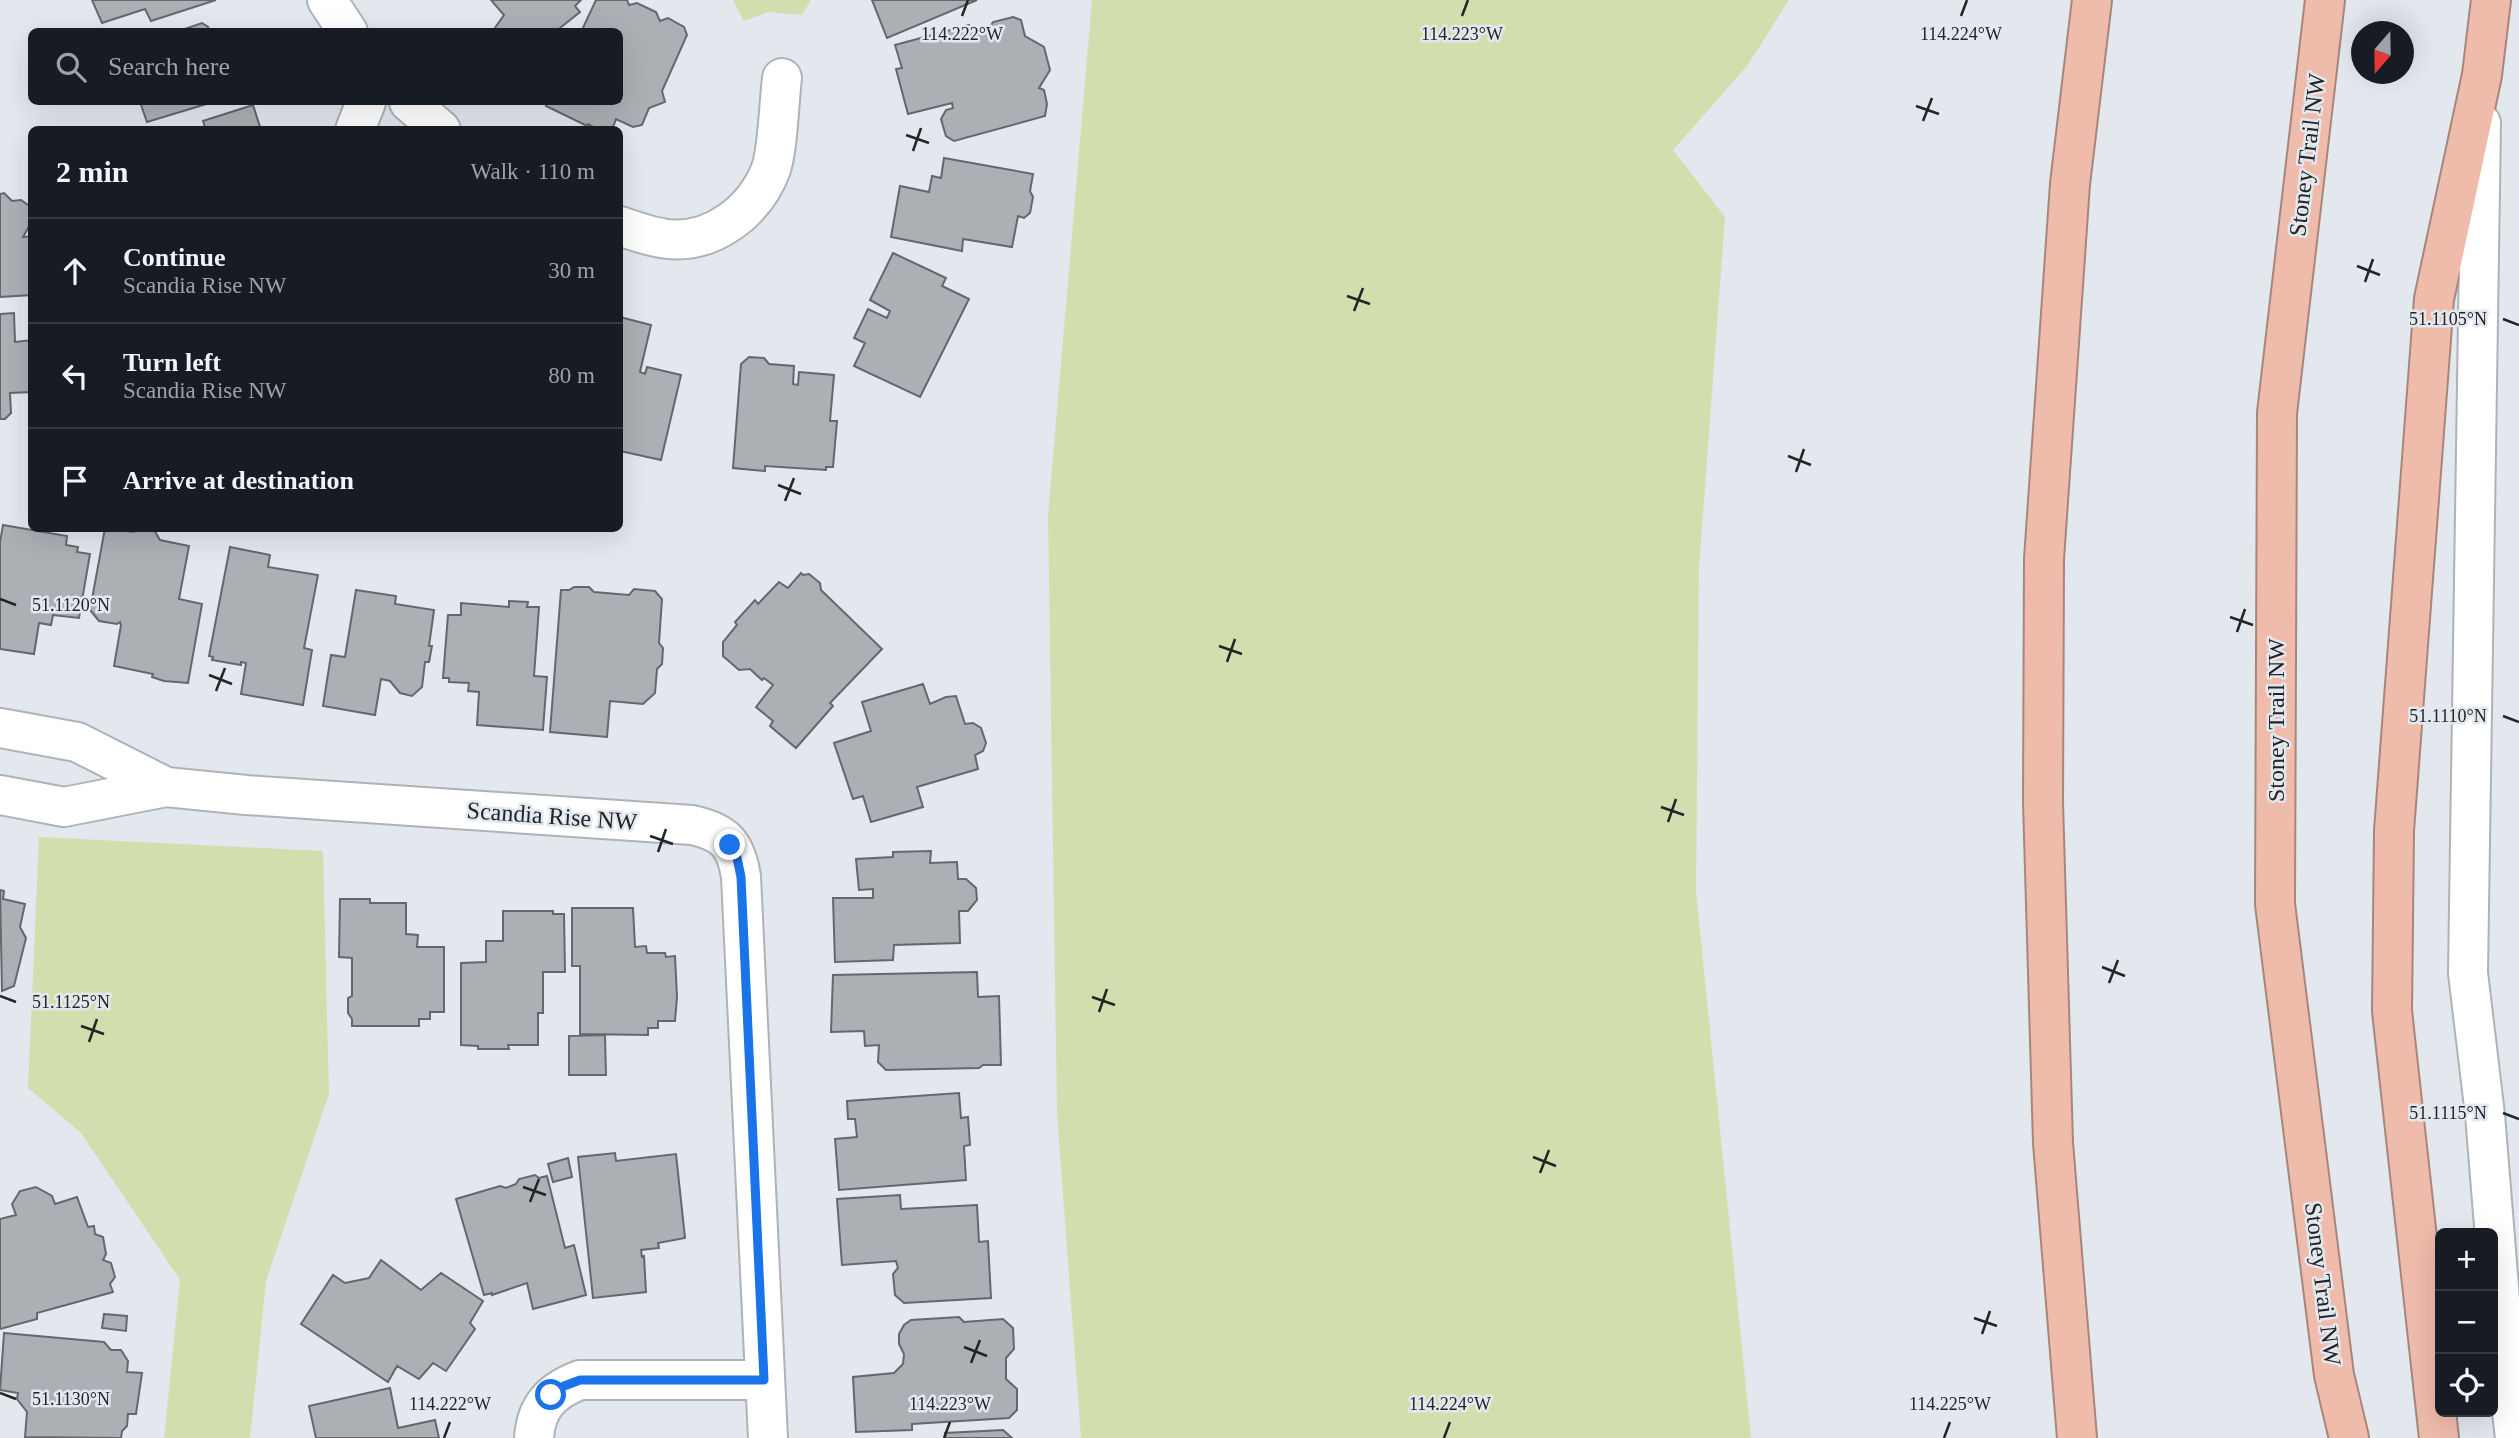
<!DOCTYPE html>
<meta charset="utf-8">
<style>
body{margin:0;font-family:"Times New Roman",serif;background:#242831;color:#f1f3f6}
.controls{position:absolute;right:21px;bottom:21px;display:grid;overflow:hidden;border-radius:10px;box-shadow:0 7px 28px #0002}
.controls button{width:63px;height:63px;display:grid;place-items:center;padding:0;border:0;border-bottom:2px solid #363941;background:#171b24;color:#f1f3f6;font:35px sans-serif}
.compass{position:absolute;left:2351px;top:21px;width:63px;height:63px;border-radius:50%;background:#171b24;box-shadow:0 7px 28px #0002;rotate:200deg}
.stop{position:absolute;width:21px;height:21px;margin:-16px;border:5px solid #1a73e8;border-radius:50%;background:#fff}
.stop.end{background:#1a73e8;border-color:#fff;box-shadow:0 2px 7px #0008}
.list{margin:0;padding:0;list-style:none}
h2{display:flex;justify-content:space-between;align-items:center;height:91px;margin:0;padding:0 28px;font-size:30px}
h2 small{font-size:23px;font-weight:400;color:#9ea1a6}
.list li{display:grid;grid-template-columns:46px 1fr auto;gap:21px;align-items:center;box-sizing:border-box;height:105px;padding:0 28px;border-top:2px solid #363941}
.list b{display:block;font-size:26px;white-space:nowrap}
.list p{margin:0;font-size:23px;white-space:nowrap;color:#9ea1a6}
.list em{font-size:23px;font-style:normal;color:#9ea1a6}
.icon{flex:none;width:38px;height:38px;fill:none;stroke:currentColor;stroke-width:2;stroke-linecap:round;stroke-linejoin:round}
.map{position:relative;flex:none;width:2519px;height:1438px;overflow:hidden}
.search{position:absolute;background:#171b24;box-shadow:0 7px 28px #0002;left:28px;top:28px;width:595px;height:77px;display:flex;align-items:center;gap:18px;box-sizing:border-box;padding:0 24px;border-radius:10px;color:#9ea1a6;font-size:26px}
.panel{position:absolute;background:#171b24;box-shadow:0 7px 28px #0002;left:28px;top:126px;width:595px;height:406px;border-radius:10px}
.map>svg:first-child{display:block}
.park{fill:#d1dfae}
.building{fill:#abb0b5;stroke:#64686d;stroke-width:2}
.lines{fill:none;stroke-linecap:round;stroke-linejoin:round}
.street-casing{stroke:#aeb3b8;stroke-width:42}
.secondary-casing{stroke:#aeb3b8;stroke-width:42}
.highway-casing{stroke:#a7867c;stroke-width:42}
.street{stroke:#fff;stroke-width:38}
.secondary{stroke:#fff;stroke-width:38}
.highway{stroke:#efbbab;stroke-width:38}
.route{stroke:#1a73e8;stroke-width:9}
.ticks{fill:none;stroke:#222426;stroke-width:2.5}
.labels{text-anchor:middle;stroke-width:5;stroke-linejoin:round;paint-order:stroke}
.street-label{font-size:24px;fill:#222426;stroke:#e3e8ee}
.ticks-label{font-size:18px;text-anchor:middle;fill:#222426;stroke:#e3e8ee;stroke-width:5;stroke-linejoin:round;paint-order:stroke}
</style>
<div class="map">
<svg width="2519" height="1438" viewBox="0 0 2519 1438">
<rect width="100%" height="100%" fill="#e3e8ee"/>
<path class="park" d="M733,0H811L802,15L768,12L744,21Z
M1092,0H1789L1747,66L1673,150L1725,217L1699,568L1696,891L1751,1438H1081L1057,1114L1048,516Z
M39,837L323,851L329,1094L266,1281L250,1438H164L180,1280L81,1133L28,1088Z"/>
<path class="building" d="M92,0H216L151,21L145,9L102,23Z
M491,0H581L575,6L580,12L560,28L562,32H492L504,15Z
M596,0H627L629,5L637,3L656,12L660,21L668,18L684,27L687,35L662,91L665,102L649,108L642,125L633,127L616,119L612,130H599L588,124L587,126L546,106L548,102H620V32H581Z
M872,0H977L887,38Z
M1013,17L1021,20L1025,36L1044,47L1050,70L1039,88L1044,90L1047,104L1045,116L954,141L946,136L941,119L946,110L953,108L952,103L908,114L896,69L902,68L895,45L969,25L970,31L990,27L993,22Z
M202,23L208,27L210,32H176Z
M140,102H213L147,122Z
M253,105L261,130H206L203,121Z
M944,158L1033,174L1030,191L1033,197L1030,213L1024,218L1018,216L1012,247L963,239L962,251L891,237L900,186L929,192L932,176L941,178Z
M4,193L12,201L21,200L31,207V223L23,237L32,236V295L0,297V194Z
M893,253L946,278L942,286L969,299L920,397L854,366L865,343L854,338L868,309L887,318L890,311L870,300Z
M14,313L15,342L32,340V392L10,393L11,413L5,419H0V314Z
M620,317L651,325L640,372L645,374L647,367L681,375L661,460L620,451Z
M749,357L764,358L769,364L794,366L793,384L798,385L799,372L834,375L830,421H837L833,467H826V470L765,466V471L733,468L741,364Z
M3,525L67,536L66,545L78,547L77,552L90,554L79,618L53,615L51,625L39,623L34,654L0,649V542Z
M105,528L134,532L138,528H153L160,540L189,546L179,599L202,604L188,683L164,681L152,677L153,674L114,666L121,625L120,622L117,624L99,621L90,610Z
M230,547L270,555L268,567L318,575L304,648L312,650L303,705L241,694L246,663L241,662V665L212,660L213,657L209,656Z
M801,573L803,575L809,574L820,583L821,590L882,649L830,703L833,706L796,748L770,726L773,721L756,707L773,685L764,678L762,680L750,669L739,670L723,656V642L737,625L735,622L755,600L758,604L779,582L788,588Z
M574,587H589L594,592L629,595L634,589L655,591L662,599L659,643L663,648L662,664L657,669L655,693L643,704L610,701L607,737L550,732L561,590H569Z
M356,590L396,596L395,604L434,610L429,646H432L429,662H425L422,687L412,696L400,693L390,681L381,679L375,715L323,706L331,655L345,657Z
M509,601L528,602L527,607H539L534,676L547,677L543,730L477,725L479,692L468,691L469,683L449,682V678H443L448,615H461V603L509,607Z
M923,684L930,704L946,697L956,696L965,724L973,723L981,728L986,743L983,751L975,755L978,769L917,787L923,807L871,822L863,796L853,799L834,743L871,731L862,702Z
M931,851L930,863L957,862L958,879H966L976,888L977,900L968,911H959L960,943L894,945L893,960L835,962L833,898H873V889L859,890L856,859L893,857V852Z
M0,890L4,891L3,899L25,904L20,927L26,938L14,986L2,991Z
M340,899H370V903H406V934L418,935L417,947H444V1012H430V1019H419V1026H352V1019L348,1013V998L352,996V958L339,957Z
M572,908H633L635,947L646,946L647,953H665L666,957L675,956L677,997L675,1021H658V1028H648V1035L580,1034V966H572Z
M503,911H553V914H564L565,972H543V1013H538V1045H508L509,1049H478V1046L461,1045V963L486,962V941H503Z
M977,972L978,997L999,996L1001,1065H983L979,1068L886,1070L878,1062L879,1045L865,1046L864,1031L831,1032L833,975Z
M605,1035L606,1075H569V1036Z
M959,1093L961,1118L968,1117L970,1145L964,1146L966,1180L839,1190L835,1139L857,1137L855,1119H848L847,1101Z
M615,1153L616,1161L676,1154L685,1238L658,1243L659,1248L641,1250L642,1257L644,1256L646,1292L593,1298L578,1157Z
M568,1158L572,1177L553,1182L548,1164Z
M535,1175L539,1178L547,1176L565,1248L574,1245L586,1295L533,1309L527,1283L492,1295V1293L484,1295L456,1199L500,1186L506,1188L516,1184L519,1179Z
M36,1187L52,1196L55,1204L77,1197L88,1227L94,1226L95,1234L103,1237L106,1254L103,1260L111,1263L115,1277L110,1284L113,1292L37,1313V1319L0,1329V1219L16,1215L12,1204L20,1191Z
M900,1195L901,1209L977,1205L979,1242L988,1241L991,1298L904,1303L895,1295L893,1274L898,1268L896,1261L842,1265L837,1199Z
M381,1260L421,1290L441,1273L483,1301L470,1323L475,1329L446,1371L433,1363L419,1379L397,1366L388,1382L301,1324L333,1275L345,1283L369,1278Z
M104,1314L127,1316L126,1331L102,1328Z
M959,1317L964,1322L1003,1319L1013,1328L1014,1349L1006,1358V1379L1017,1389V1410L1009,1418L912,1424V1430L856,1432L853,1377L894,1373L903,1364L904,1354L899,1344V1334L904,1325L911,1320Z
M4,1333L104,1342L111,1350H121L128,1361L127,1372L142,1373L136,1414H128L127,1426L122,1431L121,1438L25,1437L27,1412L17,1399L18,1393L0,1390Z
M390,1388L398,1428L435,1420L439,1438H316L309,1406Z
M1003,1430L1012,1438H946L945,1433Z"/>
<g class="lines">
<g class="street-casing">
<path id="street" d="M327,0L348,32
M409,102L441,130
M355,130L366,102
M620,226C634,231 651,237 667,239C713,244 755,211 771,169C778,148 779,102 782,78
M0,728L77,742L166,787
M0,795L64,807L166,787L246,795L692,825C724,832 736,843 741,877L768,1438
M534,1438C536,1407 551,1391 580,1380H764"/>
</g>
<g class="secondary-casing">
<path id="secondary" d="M2481,123L2468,973L2485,1115L2502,1324L2515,1438"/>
</g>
<g class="highway-casing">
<path id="highway" d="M2325,0L2277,413L2275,904L2334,1375L2349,1438
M2077,1438L2053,1143L2043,802L2044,559L2070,184L2092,0
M2439,1438L2392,1011L2394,831L2434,299L2482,75L2491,0"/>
</g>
<use href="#street" class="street"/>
<use href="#secondary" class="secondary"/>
<use href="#highway" class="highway"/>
</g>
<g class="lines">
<path class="route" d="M551,1395L564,1386L580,1380H764L741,877L736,853L730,845"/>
</g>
<path class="ticks" d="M962,16L968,0M1462,16L1468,0M1961,16L1967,0M1916,106L1939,114M1923,121L1932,98M906,135L929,143M913,151L921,128M2357,266L2380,275M2365,282L2373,259M1347,296L1370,304M1354,311L1363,288M2503,319L2519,325M1788,456L1811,465M1796,472L1804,449M778,485L801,494M785,501L794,478M0,599L16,605M2230,617L2253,625M2237,632L2245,609M1219,646L1242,654M1227,662L1235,639M209,675L232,684M216,691L225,668M2503,716L2519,722M1661,807L1684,815M1668,822L1676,799M650,836L673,844M658,852L666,829M2102,967L2125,976M2109,983L2118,960M0,996L16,1002M1092,997L1115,1005M1099,1012L1107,989M81,1026L104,1034M89,1042L97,1019M2503,1113L2519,1119M1533,1157L1556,1166M1540,1173L1549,1150M523,1187L546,1195M530,1202L539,1179M1974,1318L1997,1326M1982,1334L1990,1311M964,1347L987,1356M971,1363L980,1340M0,1393L16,1399M444,1438L450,1422M944,1438L950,1422M1444,1438L1450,1422M1944,1438L1950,1422"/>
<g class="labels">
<g class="street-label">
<text transform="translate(2307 155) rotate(-83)" y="8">Stoney Trail NW</text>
<text transform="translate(2276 720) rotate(-90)" y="8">Stoney Trail NW</text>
<text transform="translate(552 816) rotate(4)" y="8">Scandia Rise NW</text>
<text transform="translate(2323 1284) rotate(83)" y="8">Stoney Trail NW</text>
</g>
</g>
<g class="ticks-label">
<text x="962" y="40">114.222°W</text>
<text x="1462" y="40">114.223°W</text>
<text x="1961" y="40">114.224°W</text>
<text x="2448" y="325">51.1105°N</text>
<text x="71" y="611">51.1120°N</text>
<text x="2448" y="722">51.1110°N</text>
<text x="71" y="1008">51.1125°N</text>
<text x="2448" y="1119">51.1115°N</text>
<text x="71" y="1405">51.1130°N</text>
<text x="450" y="1410">114.222°W</text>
<text x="950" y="1410">114.223°W</text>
<text x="1450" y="1410">114.224°W</text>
<text x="1950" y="1410">114.225°W</text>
</g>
</svg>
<div class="controls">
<button>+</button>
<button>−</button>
<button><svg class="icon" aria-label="locate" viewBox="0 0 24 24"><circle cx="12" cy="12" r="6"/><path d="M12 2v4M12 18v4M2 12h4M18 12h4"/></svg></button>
</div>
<svg class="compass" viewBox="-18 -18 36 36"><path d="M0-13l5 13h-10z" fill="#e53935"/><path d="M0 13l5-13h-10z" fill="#9ea1a6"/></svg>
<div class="stop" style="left:551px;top:1395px"></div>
<div class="stop end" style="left:730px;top:845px"></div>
<div class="search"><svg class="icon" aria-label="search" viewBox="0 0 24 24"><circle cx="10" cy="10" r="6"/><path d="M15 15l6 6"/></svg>Search here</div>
<section class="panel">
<h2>2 min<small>Walk · 110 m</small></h2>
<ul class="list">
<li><svg class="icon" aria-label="ahead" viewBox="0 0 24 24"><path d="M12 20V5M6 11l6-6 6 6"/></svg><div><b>Continue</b><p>Scandia Rise NW</p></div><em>30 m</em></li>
<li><svg class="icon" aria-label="left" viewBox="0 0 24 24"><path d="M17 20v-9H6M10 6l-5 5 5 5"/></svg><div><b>Turn left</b><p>Scandia Rise NW</p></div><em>80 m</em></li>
<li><svg class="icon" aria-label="arrive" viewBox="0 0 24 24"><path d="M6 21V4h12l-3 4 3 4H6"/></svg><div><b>Arrive at destination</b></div></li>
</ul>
</section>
</div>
